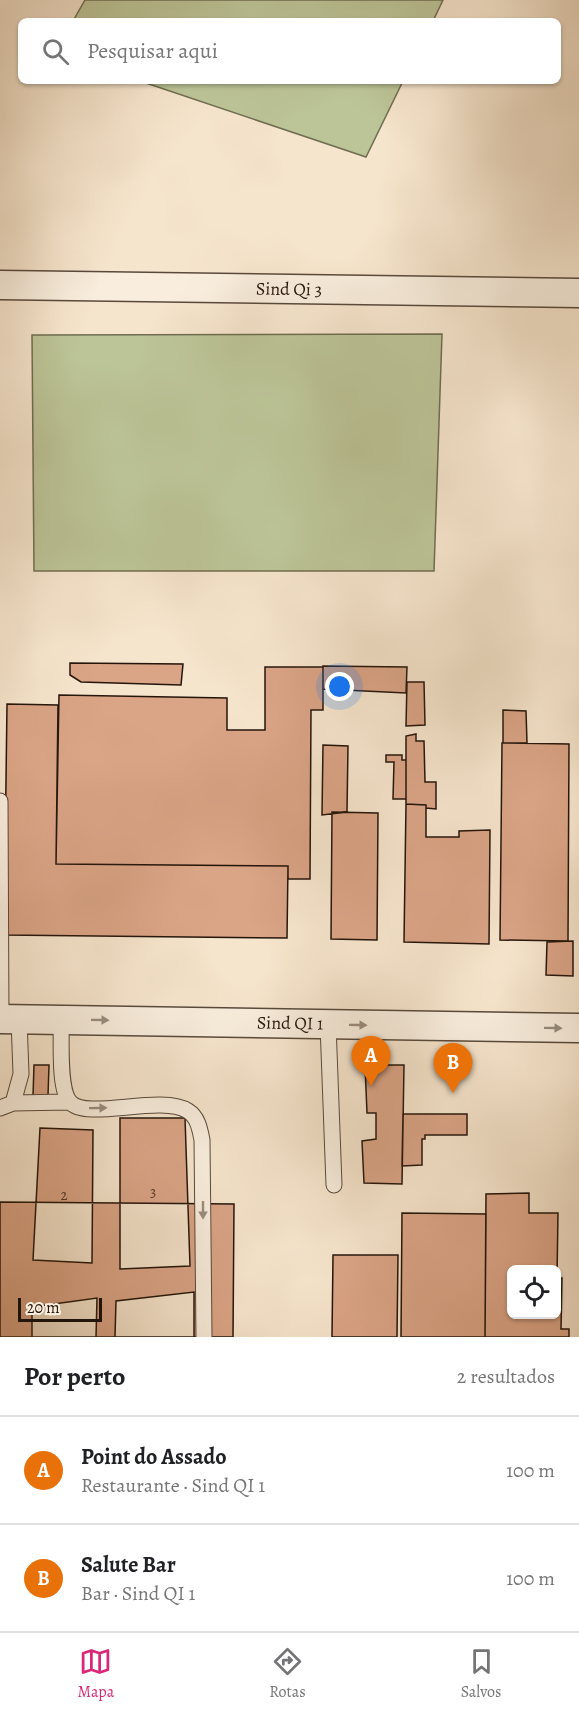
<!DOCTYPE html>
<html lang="pt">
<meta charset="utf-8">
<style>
body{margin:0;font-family:Alegreya,serif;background:#f2f2f2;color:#202124}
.controls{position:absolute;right:18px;bottom:18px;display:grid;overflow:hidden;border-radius:9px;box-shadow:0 2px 4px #0004}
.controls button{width:54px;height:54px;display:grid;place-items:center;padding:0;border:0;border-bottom:2px solid #e0e0e0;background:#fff;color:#202124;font:30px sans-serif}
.scale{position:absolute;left:18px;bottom:15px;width:84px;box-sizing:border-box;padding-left:6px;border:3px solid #24150b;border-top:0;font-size:16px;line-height:21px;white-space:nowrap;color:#24150b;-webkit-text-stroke:4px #f9eede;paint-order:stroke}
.you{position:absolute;left:340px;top:687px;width:21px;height:21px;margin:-15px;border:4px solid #fff;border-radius:50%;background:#1a73e8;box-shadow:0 0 0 9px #1a73e833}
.badge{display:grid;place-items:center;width:39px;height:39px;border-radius:50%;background:#db2777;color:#fff;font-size:20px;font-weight:700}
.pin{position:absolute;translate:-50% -50px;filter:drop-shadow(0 2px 3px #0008)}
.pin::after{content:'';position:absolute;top:32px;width:21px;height:18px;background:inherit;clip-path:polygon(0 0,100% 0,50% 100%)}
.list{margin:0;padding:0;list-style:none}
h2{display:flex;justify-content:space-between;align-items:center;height:78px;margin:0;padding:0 24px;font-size:26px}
h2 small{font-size:20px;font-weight:400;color:#757577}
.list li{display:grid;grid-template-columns:39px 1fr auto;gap:18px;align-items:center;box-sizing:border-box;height:108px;padding:0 24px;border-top:2px solid #e0e0e0}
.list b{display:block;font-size:22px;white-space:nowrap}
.list p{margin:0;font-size:20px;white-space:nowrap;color:#757577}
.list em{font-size:20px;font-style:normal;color:#757577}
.icon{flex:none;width:33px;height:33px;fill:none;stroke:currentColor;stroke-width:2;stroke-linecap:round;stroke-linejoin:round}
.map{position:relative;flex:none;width:579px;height:1337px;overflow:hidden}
.search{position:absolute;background:#fff;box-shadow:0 2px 4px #0004;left:18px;right:18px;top:18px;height:66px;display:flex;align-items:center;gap:15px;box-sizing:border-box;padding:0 21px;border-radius:9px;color:#757577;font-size:22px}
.sheet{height:294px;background:#fff}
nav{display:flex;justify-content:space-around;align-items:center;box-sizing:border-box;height:84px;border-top:2px solid #e0e0e0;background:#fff;font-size:16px;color:#757577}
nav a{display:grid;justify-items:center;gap:3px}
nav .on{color:#db2777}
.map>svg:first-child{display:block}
.green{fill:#bcc598;stroke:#706d52;stroke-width:1.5}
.building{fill:#daa486;stroke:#24150b;stroke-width:1.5;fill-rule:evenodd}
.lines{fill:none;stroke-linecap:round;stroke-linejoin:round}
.lane-casing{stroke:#58493c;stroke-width:17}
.street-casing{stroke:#58493c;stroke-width:31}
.lane{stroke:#f9eede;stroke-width:15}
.street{stroke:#f9eede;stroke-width:28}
.oneway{fill:#998c7f}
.labels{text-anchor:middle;stroke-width:6;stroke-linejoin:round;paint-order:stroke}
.number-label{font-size:15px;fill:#52392a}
.street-label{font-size:18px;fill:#24150b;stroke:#f9eede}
</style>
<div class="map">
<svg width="579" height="1337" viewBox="0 0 579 1337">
<rect width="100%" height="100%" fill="#f6e5cd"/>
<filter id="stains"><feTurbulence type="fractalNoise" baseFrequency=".00333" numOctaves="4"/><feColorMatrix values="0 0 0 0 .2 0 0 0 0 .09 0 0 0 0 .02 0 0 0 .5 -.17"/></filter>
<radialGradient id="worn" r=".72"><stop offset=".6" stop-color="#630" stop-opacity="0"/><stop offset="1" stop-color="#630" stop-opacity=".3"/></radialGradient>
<path class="green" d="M85,0H443L433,21H73Z
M140,81H403L366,157Z
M442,334L434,571H34L32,335Z"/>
<path class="building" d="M70,663L183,664L181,685L81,682L70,675Z
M323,666L407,667L406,693L323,689Z
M265,667H323V710H311L310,879H288V866L56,864L59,695L227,698V730H265Z
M407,682H424L425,725L406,726Z
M7,704L58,705L56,864L288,866L287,938L4,935Z
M503,710L526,711L527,743H503Z
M416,734V741H424L425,782H436V809L426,808V805L406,804V736Z
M502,743L569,744L568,941L500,940Z
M323,745L348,746L347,812L322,815Z
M386,755H402V760H406V799H393L394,762H386Z
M406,804L426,805V837H459V831L490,830L489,944L404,942Z
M332,812L378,813L377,940L331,939Z
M573,941V976L546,975L547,942Z
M34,1065H49L48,1096H33Z
M365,1065H404L402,1184L364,1183L362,1141L376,1139V1113H367Z
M403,1114H467V1135H425V1139H422V1165L402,1166Z
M120,1118H185L190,1266L120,1269Z
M40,1128L93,1130L92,1263L33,1260Z
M529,1193V1213H558L557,1278H562L561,1329H569V1337H485L486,1194ZM512,1270H556V1314H512Z
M0,1202L234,1204L233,1337H0Z
M402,1213L486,1214L485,1337H401Z
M333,1255H398L397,1337H332Z
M194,1292V1337H115L116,1301Z
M97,1298L96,1337H32V1307Z"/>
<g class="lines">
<g class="lane-casing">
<path id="lane" d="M0,801L1,1019
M61,1020C62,1039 58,1089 70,1102C86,1121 161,1094 188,1111C198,1117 200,1130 202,1140L204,1337
M328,1024L334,1185
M13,1103L69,1102
M0,1108L13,1103L21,1074L19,1019"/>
</g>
<g class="street-casing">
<path id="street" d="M0,285L579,293
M0,1019L579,1028"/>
</g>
<use href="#lane" class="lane"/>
<use href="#street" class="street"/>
</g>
<defs><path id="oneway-solid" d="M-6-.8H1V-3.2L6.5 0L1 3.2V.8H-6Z" transform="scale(1.5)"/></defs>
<g class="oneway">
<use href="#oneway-solid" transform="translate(100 1020) rotate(1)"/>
<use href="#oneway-solid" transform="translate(358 1025) rotate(1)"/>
<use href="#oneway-solid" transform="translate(553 1028) rotate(1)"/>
<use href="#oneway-solid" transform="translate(98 1108) rotate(-1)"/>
<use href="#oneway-solid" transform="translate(203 1210) rotate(90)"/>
</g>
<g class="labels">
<g class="number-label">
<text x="153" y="1197">3</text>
<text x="64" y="1200">2</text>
</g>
<g class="street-label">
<text transform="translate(289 289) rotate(1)" y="6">Sind Qi 3</text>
<text transform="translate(290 1023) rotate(1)" y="6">Sind QI 1</text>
</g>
</g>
<rect width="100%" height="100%" filter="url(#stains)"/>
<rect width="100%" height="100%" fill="url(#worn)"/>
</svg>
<div class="controls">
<button><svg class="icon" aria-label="locate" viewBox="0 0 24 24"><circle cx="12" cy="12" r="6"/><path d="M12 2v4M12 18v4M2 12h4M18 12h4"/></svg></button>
</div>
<div class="scale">20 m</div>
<div class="you"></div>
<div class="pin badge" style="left:371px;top:1086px;background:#e8710a">A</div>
<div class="pin badge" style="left:453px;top:1093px;background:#e8710a">B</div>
<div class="search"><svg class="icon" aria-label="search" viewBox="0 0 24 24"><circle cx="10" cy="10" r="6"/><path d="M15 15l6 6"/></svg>Pesquisar aqui</div>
</div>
<section class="sheet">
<h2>Por perto<small>2 resultados</small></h2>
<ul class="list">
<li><span class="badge" style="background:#e8710a">A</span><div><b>Point do Assado</b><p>Restaurante · Sind QI 1</p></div><em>100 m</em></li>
<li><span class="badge" style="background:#e8710a">B</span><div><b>Salute Bar</b><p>Bar · Sind QI 1</p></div><em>100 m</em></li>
</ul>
</section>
<nav>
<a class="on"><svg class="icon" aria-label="map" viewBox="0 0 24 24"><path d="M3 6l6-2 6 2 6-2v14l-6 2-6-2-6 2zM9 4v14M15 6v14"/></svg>Mapa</a>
<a><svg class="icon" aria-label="directions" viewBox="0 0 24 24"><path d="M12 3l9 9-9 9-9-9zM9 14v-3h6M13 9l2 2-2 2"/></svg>Rotas</a>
<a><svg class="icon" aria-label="saved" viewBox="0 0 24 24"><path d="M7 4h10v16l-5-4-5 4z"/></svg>Salvos</a>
</nav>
